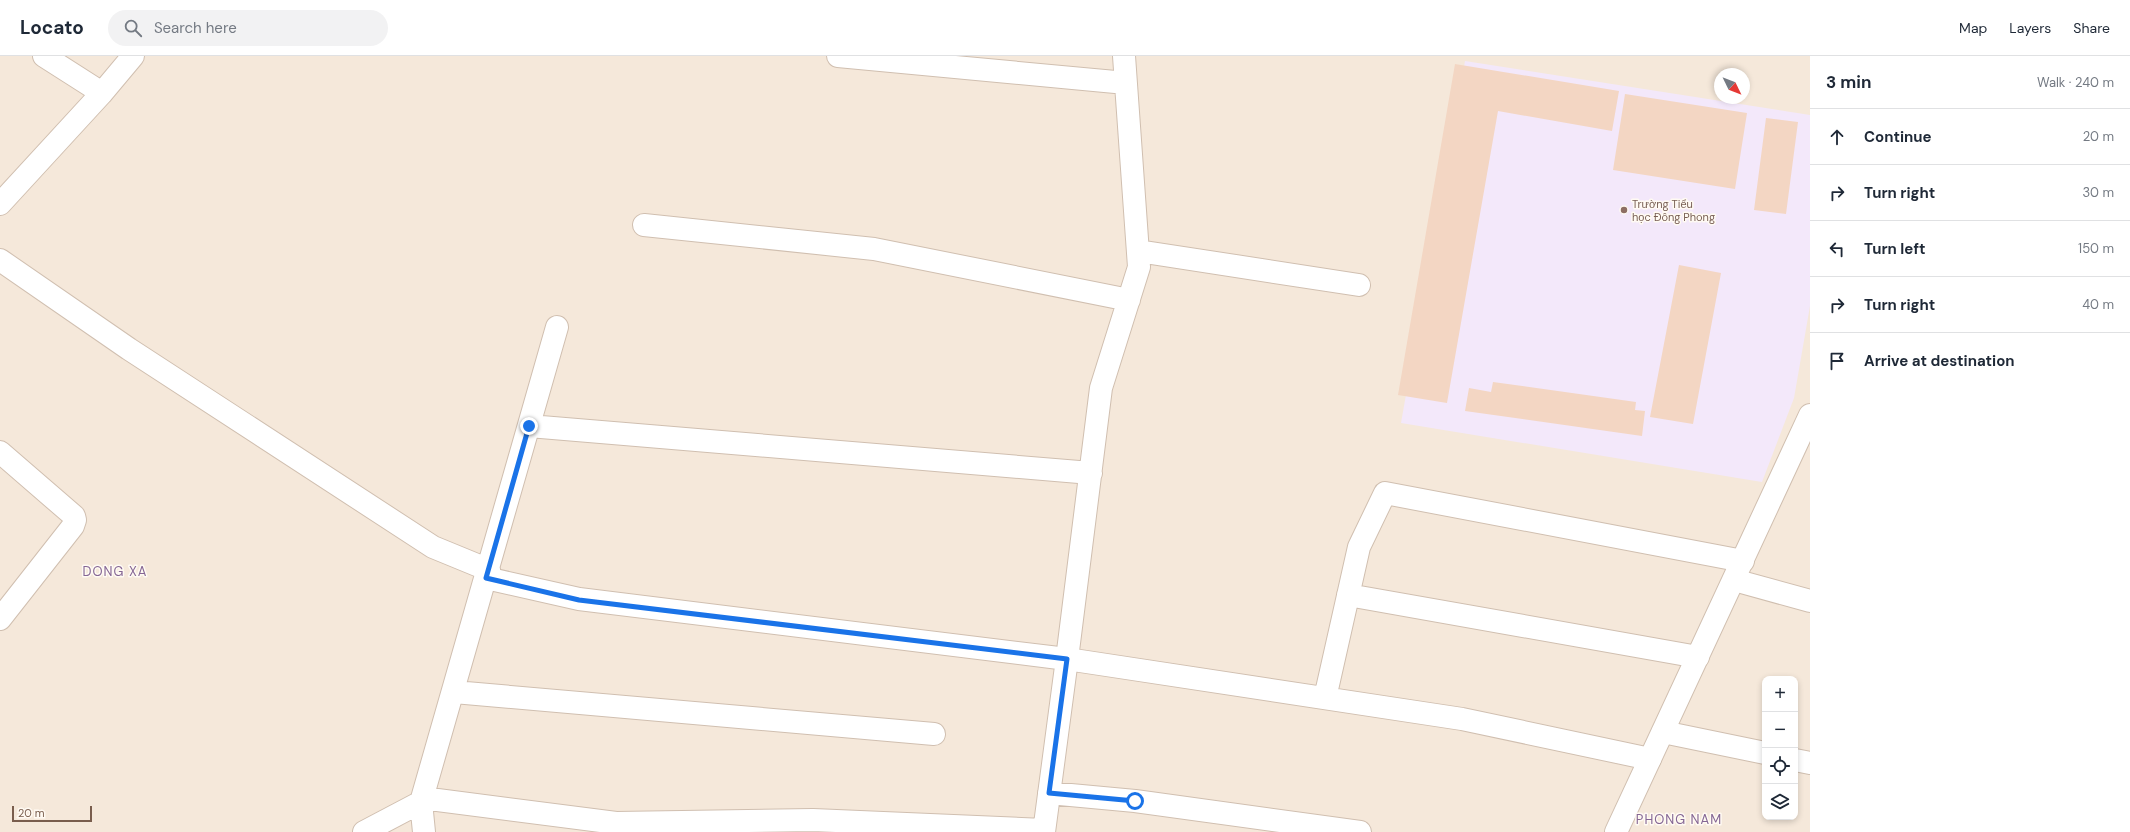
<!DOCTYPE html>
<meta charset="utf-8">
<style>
body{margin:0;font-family:"DM Sans",sans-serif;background:#f2f2f3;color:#1f2937}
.controls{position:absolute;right:12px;bottom:12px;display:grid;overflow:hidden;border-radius:8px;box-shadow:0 2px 6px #0003}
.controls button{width:36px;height:36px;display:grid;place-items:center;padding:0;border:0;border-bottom:1px solid #e0e1e3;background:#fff;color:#1f2937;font:20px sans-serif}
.compass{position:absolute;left:1714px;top:12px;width:36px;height:36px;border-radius:50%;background:#fff;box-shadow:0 2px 6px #0003;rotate:133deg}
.scale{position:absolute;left:12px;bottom:10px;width:80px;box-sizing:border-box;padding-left:4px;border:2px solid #795d4d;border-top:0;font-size:11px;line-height:14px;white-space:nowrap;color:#795d4d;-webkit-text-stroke:3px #fffaf3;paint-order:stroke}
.stop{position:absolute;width:12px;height:12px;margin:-9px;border:3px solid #1a73e8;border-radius:50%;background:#fff}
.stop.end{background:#1a73e8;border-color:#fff;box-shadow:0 1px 4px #0008}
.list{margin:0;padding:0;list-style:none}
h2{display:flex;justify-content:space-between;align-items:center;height:52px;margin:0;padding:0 16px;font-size:17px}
h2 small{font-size:13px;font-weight:400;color:#747a83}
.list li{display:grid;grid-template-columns:26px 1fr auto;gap:12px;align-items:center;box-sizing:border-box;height:56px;padding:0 16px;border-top:1px solid #e0e1e3}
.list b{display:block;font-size:15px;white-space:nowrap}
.list em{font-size:13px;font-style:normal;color:#747a83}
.icon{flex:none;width:22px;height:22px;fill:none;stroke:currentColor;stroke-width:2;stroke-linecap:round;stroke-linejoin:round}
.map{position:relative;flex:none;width:1810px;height:776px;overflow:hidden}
header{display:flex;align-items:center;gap:24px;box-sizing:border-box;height:56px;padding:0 20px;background:#fff;border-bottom:1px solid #e0e1e3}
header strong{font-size:19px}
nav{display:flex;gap:22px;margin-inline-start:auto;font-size:14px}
.search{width:280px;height:36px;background:#f2f2f3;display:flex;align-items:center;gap:10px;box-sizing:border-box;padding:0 14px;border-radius:22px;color:#747a83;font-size:15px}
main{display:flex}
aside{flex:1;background:#fff}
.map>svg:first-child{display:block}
.residential{fill:#f5e8da;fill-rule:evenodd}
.education{fill:#f3e8fa}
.building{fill:#f3d6c3}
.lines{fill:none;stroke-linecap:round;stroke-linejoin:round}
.minor-casing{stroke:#d0bfb0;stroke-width:24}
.tertiary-casing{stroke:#d0bfb0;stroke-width:24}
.minor{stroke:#fff;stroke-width:22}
.tertiary{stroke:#fff;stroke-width:22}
.route{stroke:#1a73e8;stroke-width:5}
.education-dot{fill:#8d6e63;stroke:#fffaf3;stroke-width:1.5}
.labels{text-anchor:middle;stroke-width:3;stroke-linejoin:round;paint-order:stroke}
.education-label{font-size:11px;fill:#785e54;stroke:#fffaf3;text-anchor:start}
.quarter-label{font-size:13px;letter-spacing:1px;fill:#856694;stroke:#fffaf3}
</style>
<header>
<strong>Locato</strong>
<div class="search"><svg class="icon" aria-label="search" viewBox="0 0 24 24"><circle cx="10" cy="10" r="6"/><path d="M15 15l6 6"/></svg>Search here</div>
<nav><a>Map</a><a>Layers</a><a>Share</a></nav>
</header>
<main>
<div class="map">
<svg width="1810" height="776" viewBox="0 0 1810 776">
<rect width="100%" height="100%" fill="#fdf6ec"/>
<path class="residential" d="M0,0H1810V776H0ZM1720,18H1744V42H1720ZM1765,623H1795V761H1765Z"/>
<path class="education" d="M1465,5L1810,59V250L1794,342L1762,426L1401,367Z"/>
<path class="building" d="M1455,8L1619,35L1612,75L1498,55L1447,347L1398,339Z
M1625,38L1747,57L1735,133L1613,114Z
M1766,62L1798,66L1786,158L1754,154Z
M1679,209L1721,217L1693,368L1650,361Z
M1493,326L1636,346L1635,354L1645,355L1642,380L1465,355L1469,332L1491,336Z"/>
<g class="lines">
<g class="minor-casing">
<path id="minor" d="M44,0L102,37
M838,0L1126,27
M1124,0L1139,211L1101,332L1067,603L1462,663L1650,703
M0,148L102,37L133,0
M644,169L874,193L1129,244
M1138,195L1359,229
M0,204L129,293L433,491L489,514
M529,370L1091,417
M0,396L74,460L75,464L73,470L0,563
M486,522L579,543L1067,603L1044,776
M1734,524L1810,545
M1348,539L1698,601
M454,636L934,678
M1325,642L1359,491L1385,437L1743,505
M1663,676L1765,697
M1795,704L1810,707
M1049,737L1135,745L1360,776
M422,742L616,767L813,764L1044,774
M364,776L421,746
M424,776L421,746L557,271"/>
</g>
<g class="tertiary-casing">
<path id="tertiary" d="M1616,776L1810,359"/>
</g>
<use href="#minor" class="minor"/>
<use href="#tertiary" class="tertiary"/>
</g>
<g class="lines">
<path class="route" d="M529,370L486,522L579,544L1067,603L1049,737L1135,745"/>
</g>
<circle class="education-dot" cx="1624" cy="154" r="4"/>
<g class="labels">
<g class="education-label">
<text x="1632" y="152">Trường Tiểu<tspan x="1632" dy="13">học Đông Phong</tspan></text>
</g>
<g class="quarter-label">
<text x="115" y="520">DONG XA</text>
<text x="1679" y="768">PHONG NAM</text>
</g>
</g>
</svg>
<div class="controls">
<button>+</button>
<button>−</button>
<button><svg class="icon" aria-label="locate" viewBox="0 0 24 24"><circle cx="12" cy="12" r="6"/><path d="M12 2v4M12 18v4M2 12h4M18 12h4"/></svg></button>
<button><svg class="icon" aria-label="layers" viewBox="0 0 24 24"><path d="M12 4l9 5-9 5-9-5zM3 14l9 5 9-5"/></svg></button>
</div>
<svg class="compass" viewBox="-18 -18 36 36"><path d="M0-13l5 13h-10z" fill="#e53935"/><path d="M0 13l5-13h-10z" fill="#747a83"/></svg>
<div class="scale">20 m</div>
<div class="stop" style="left:1135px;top:745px"></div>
<div class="stop end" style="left:529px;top:370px"></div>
</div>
<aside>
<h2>3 min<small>Walk · 240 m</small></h2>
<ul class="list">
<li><svg class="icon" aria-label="ahead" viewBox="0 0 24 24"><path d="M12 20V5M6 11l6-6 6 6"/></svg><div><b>Continue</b></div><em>20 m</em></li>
<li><svg class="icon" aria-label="right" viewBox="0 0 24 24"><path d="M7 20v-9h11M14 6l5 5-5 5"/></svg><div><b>Turn right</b></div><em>30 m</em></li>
<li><svg class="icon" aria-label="left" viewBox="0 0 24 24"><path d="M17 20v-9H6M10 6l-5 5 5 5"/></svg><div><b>Turn left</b></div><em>150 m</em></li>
<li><svg class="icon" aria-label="right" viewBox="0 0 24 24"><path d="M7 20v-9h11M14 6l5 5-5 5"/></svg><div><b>Turn right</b></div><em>40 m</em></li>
<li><svg class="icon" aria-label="arrive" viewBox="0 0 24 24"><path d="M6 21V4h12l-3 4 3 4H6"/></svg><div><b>Arrive at destination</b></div></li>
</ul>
</aside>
</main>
